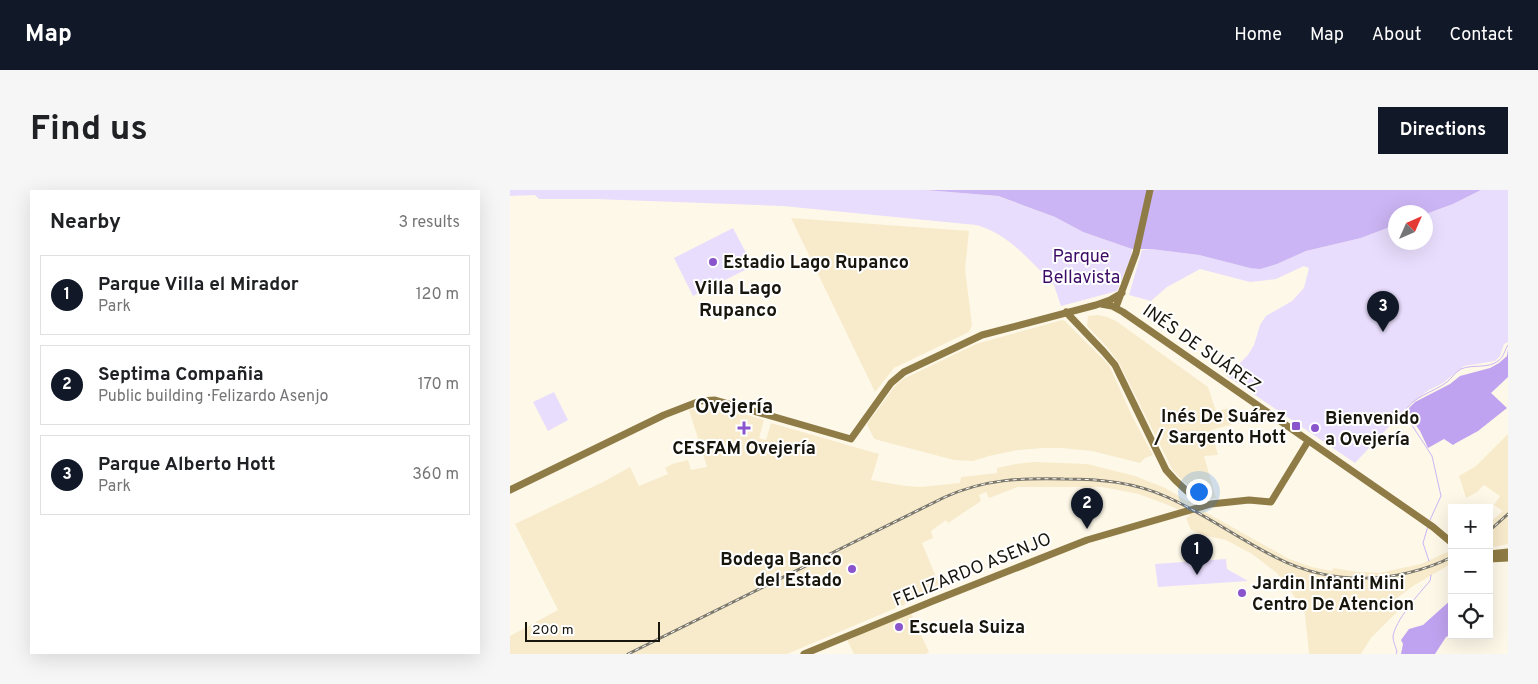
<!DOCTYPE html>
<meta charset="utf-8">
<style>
body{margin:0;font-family:Overpass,sans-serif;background:#f6f6f6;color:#202124}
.controls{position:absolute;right:15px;bottom:15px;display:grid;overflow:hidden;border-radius:0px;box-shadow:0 5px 20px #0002}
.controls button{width:45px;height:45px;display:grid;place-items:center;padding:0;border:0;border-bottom:1px solid #e0e0e0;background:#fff;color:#202124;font:25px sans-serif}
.compass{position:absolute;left:878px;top:15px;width:45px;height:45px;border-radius:50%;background:#fff;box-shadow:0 5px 20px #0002;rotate:45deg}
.scale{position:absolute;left:15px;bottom:12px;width:135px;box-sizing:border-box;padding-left:5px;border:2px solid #18150c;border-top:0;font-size:14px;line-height:18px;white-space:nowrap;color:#18150c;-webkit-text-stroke:4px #fff;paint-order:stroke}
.you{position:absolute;left:688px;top:301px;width:18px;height:18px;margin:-12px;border:4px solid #fff;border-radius:50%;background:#1a73e8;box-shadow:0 0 0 8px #1a73e833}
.badge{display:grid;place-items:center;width:32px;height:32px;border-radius:50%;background:#111827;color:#fff;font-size:16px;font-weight:700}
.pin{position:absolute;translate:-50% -41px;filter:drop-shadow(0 1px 2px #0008)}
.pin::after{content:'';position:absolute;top:26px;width:18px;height:15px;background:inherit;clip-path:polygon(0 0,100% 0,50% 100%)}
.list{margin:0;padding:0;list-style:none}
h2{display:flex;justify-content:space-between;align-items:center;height:65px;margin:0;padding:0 20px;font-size:21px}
h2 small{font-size:16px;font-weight:400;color:#757577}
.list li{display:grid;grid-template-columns:32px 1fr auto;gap:15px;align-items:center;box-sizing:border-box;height:80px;margin:0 10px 10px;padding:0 10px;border:1px solid #e0e0e0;border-radius:0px}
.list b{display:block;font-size:19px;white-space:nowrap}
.list p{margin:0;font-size:16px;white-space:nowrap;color:#757577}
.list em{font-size:16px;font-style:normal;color:#757577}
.icon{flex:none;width:28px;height:28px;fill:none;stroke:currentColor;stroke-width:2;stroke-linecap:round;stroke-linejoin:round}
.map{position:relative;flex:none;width:998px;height:464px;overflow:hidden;border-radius:0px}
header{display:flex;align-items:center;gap:30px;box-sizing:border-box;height:70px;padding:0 25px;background:#111827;color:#fff}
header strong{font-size:24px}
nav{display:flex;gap:28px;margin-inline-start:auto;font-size:18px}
.intro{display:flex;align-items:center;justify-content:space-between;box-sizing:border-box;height:120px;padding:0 30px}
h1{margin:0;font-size:35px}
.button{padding:12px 22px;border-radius:0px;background:#111827;color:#fff;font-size:18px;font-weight:700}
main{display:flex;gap:30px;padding:0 30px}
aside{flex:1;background:#fff;border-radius:0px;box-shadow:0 5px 20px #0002}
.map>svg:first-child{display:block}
.built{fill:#f8ebcb}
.green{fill:#e8ddfc}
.forest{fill:#c0a3f0}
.water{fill:#ccb5f4}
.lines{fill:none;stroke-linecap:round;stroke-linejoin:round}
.stream{stroke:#ccb5f4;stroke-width:1}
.secondary{stroke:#8f7b45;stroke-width:7}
.rail-casing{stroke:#7c786c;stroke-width:3}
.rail{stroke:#fff;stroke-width:1;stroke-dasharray:4;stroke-linecap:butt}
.poi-dot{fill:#8954cc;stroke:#fff;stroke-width:2}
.labels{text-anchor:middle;stroke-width:4;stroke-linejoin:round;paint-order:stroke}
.park-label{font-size:18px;fill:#3b0b66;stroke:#fff}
.poi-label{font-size:18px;font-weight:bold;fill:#18150c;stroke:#fff;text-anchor:start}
.street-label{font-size:18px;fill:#18150c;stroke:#fff}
.neighbourhood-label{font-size:19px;font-weight:bold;fill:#18150c;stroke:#fff}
.quarter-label{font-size:20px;font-weight:bold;fill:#18150c;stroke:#fff}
</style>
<header>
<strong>Map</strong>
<nav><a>Home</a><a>Map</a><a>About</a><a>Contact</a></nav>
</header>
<div class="intro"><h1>Find us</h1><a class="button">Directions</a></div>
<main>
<aside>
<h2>Nearby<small>3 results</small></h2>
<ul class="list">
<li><span class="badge">1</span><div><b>Parque Villa el Mirador</b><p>Park</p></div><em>120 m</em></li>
<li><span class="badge">2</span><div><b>Septima Compañia</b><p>Public building · Felizardo Asenjo</p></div><em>170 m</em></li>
<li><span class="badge">3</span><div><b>Parque Alberto Hott</b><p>Park</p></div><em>360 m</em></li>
</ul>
</aside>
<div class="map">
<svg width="998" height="464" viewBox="0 0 998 464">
<rect width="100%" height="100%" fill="#fef8e9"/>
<path class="built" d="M281,28L459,41L455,79L462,135L459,142L384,178L365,202Z
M588,125L597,127L606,131L698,197L706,221L720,218L723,234L701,240L708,265L694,266L706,308L694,310L672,290L662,279L609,173L597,157L577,136L578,126Z
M552,130L555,131L599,175L622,226L643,265L635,268L630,273L582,261L552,258H534L508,260L479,266L463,271L444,270L364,249L357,234L385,196L393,189L466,154Z
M205,215L254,230L249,248L256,250L261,233L369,264L361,290L395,296L411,297L450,293L451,287L487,283V278L506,274L524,272L577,274L625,286L655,298L677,311L681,309L697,323L779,369L802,377L822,381L823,378L848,382L869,383L911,374L942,360V373L903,396L883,411L889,420L861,448L851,464H799L795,424L777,395L767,383L742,364L716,350L693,345L681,340L676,328L680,326L663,317L629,304L592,297H508L479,308L476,302L469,305L471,311L438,333L436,330L421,341L423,348L412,353L431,399L277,464H0V446L48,420L5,334L93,292L120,277L129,296L158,284L155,278L162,274L178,270L181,280L197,277L179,220L190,217Z
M998,244V354L979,358V333L993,321L984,315L990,306L974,295L967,302L956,308L949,286L966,276Z
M401,423L419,462L416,464H344L337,450Z"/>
<path class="green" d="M0,0H415L487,6L545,27L573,42L622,59L621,67L607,101L551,116L544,95L541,91C518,69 497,43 466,35L273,16L85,9H29L25,5L0,6Z
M971,0H998V152L994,154L990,166L985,171L954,176L933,193L919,200L900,214L845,273L717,186L738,165L744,155L750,135L756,126L782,111L794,98L799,78L794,76L766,89L740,92L690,79L657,97L641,111L619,105L632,60L641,59L689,65L740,78L767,74L796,61L851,48L885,35L886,52H916V24L943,14Z
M223,38L243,76L183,106L164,68Z
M44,202L58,230L38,241L23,212Z
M716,369L717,379L738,391L648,397L645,374Z"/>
<path class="forest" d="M998,159V187L981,203L997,218L968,241L946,253L943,255L934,249L918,258L910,241L898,224L897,220L905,212L940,194L950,186L980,178L989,173L997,166Z
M942,409V444L936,447L925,464H891L893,454L891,450L899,439L913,435Z"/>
<path class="water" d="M415,0H971L943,14L916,24V22H886L885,35L851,48L796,61L767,74L750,79L740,78L689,65L641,59H622L573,42L545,27L488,6Z"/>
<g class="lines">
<path class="stream" d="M920,330L931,306L922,266L894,223C901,207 924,202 937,192C942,188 945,182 951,179C962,174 978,179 988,171C994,167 994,161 998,155
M918,336L913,353L919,371
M886,464L887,462C886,457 883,452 883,447C884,432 910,402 920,391L921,385"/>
<path class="secondary" d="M591,114L602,116L613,122L923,337L942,353
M606,117L626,63L640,0
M556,122L594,162L605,175L656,280L665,290L693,316
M0,300L154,225L190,211L205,210L341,249L381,193L394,182L472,145L586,115L600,110L612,103
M979,364L998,362
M979,369L998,368
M294,464L423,411L577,350L701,314L739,310L761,312L797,253"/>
<g class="rail-casing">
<path id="rail" d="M979,341L998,324
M118,464L435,307C475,289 510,288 554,289C590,289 624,292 657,307C695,324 729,349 767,368C822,396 887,394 942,367"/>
</g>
<use href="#rail" class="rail"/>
</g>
<g class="poi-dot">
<circle cx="203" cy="72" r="5"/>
<rect x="781" y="231" width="10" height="10" rx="2.5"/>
<path d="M231.5 230.5h5v5h5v5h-5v5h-5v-5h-5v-5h5z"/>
<circle cx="805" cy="238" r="5"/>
<circle cx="342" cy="379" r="5"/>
<circle cx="732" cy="403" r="5"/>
<circle cx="389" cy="437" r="5"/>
</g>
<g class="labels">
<g class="park-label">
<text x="571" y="72">Parque<tspan x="571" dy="21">Bellavista</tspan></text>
</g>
<g class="poi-label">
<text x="213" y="78">Estadio Lago Rupanco</text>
<text x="776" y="232" text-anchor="end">Inés De Suárez<tspan x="776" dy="21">/ Sargento Hott</tspan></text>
<text x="815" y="234">Bienvenido<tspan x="815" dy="21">a Ovejería</tspan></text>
<text x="234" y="264" text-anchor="middle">CESFAM Ovejería</text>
<text x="332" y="375" text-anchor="end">Bodega Banco<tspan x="332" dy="21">del Estado</tspan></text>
<text x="742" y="399">Jardin Infanti Mini<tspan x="742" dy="21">Centro De Atencion</tspan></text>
<text x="399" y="443">Escuela Suiza</text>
</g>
<g class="street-label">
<text transform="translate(692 158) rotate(35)" y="6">INÉS DE SUÁREZ</text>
<text transform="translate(462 379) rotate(-22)" y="6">FELIZARDO ASENJO</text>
</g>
<g class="neighbourhood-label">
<text x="228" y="104">Villa Lago<tspan x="228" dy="22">Rupanco</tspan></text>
</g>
<g class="quarter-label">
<text x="224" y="223">Ovejería</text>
</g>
</g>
</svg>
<div class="controls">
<button>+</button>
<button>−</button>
<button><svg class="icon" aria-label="locate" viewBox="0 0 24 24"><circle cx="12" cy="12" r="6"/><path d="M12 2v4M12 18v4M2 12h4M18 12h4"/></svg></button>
</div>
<svg class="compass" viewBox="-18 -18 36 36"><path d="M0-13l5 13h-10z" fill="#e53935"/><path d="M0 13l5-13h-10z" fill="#757577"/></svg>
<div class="scale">200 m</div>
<div class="you"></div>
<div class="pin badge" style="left:687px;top:385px">1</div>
<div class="pin badge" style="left:577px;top:339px">2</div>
<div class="pin badge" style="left:873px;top:142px">3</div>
</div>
</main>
